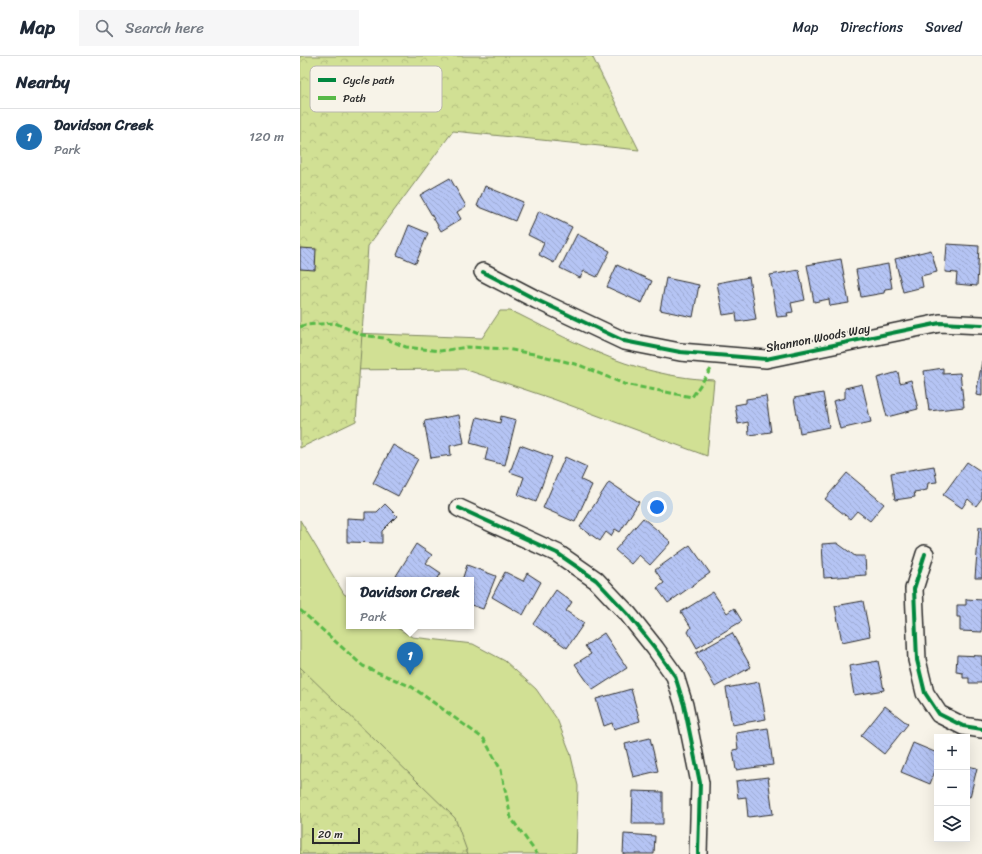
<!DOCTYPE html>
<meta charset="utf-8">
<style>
body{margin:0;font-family:Sriracha,sans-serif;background:#f6f6f7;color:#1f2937}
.controls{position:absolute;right:12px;bottom:12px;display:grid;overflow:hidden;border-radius:0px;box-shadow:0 4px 16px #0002}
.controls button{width:36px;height:36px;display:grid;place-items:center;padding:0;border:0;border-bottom:1px solid #e0e1e3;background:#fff;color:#1f2937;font:20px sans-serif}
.scale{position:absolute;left:12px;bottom:10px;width:48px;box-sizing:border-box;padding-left:4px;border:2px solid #2b2b2b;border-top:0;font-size:11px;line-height:14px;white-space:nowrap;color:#2b2b2b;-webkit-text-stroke:3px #f7f3e8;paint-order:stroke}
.you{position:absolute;left:357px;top:451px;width:14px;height:14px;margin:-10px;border:3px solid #fff;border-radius:50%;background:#1a73e8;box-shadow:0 0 0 6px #1a73e833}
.badge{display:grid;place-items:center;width:26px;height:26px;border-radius:50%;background:#1f6fb2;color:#fff;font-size:13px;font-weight:700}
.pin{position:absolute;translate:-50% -33px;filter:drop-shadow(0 1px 2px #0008)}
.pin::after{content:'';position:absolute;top:21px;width:14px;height:12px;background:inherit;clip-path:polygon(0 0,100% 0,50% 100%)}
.popup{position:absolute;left:46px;top:521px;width:128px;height:52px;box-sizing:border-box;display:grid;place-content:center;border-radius:0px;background:#fff;filter:drop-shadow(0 1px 3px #0005);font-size:13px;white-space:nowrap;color:#747a83}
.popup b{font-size:15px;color:#1f2937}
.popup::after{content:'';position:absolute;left:50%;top:100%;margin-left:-8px;border:8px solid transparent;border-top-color:#fff}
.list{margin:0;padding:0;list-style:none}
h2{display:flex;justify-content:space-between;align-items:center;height:52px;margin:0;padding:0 16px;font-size:17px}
h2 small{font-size:13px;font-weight:400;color:#747a83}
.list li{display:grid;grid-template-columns:26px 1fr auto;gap:12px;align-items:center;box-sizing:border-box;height:56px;padding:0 16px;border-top:1px solid #e0e1e3}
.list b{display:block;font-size:15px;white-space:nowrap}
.list p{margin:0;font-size:13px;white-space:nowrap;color:#747a83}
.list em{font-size:13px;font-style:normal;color:#747a83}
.icon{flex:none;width:22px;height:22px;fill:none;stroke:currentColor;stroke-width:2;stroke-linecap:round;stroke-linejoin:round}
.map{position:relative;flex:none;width:682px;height:798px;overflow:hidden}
header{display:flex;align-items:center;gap:24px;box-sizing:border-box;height:56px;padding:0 20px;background:#fff;border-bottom:1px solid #e0e1e3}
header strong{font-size:19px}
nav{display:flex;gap:22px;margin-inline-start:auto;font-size:14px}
.search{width:280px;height:36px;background:#f6f6f7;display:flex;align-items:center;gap:10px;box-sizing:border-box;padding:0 14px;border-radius:0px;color:#747a83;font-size:15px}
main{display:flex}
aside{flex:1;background:#fff}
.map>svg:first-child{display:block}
.green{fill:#d1e094;stroke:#7e8660}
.forest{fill:url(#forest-crowns);stroke:#7e8660}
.building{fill:url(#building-back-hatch);stroke:#2b2b2b}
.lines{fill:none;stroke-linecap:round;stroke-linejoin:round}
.minor-casing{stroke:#2b2b2b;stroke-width:20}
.minor{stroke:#f7f3e8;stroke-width:17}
.quiet{stroke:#58b947;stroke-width:3;stroke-dasharray:6 3;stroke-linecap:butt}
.cycleway-casing{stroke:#f7f3e8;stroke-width:6}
.cycleway{stroke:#00873e;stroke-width:4}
.labels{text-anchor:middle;stroke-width:3.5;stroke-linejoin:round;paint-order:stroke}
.street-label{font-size:12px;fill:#2b2b2b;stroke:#f7f3e8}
.key{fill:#f7f3e8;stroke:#bab7af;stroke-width:1}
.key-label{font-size:11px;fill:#2b2b2b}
</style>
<header>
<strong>Map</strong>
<div class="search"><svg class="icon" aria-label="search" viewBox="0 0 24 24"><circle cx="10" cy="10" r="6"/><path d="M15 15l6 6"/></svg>Search here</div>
<nav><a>Map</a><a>Directions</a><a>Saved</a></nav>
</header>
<main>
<aside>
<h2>Nearby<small></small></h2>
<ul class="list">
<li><span class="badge">1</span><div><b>Davidson Creek</b><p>Park</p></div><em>120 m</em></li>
</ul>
</aside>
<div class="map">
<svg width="682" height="798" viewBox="0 0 682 798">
<defs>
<pattern id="forest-crowns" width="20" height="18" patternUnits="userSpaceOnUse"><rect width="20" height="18" fill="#d1e094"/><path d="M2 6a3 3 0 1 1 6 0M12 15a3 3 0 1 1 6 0" fill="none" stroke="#b4c080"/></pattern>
<pattern id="building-back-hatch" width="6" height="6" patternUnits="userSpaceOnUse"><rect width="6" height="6" fill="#b5c4f4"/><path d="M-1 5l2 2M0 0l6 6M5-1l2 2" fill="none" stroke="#9ca9d1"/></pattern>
</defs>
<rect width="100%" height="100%" fill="#f7f3e8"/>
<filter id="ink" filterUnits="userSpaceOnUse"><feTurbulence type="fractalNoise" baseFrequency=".025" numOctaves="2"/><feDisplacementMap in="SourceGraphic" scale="8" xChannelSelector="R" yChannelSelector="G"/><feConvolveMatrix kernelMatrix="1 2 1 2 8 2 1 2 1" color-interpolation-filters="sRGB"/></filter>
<g filter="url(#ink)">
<path class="green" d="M200,255H210L218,258C258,278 298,300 341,312C365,319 390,323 414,324L407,400L253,343L164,313L38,314L0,275L182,282Z
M0,464L44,538L49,541V570H94L112,581L173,588L205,605L236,633L257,663L270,696L278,730L276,798H0Z"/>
<path class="forest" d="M0,0H292L339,94L153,75L68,190L56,365L0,392Z
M0,611L155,762L168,798H0Z"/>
<path class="building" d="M150,122L166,150L157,156L161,163L141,175L120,139Z
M185,130L223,146L215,165L177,150Z
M239,155L272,171L254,207L239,199L244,187L228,179Z
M109,169L128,177L116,207L97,199Z
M277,178L310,195L297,221L284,215L280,222L260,212Z
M647,188L679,190L677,230L656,228L657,217L645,216Z
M0,192L16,193L15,214L0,213Z
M631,194L637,216L621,220L623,231L603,236L595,203Z
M541,203L549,247L530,250L529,243L514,246L507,209Z
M588,208L592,232L585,233L584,237L561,241L556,214Z
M317,209L352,225L342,247L307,231Z
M499,214L505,244L491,247L493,256L487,257L488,260L477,261L470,219Z
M449,221L456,263L437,266L436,257L423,259L417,227Z
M366,222L399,229L393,261L360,254Z
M682,305V340L676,339Z
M643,312V318L660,317L664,351L629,355L624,315Z
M598,316L600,327L611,324L618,353L587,361L577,322Z
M562,328L571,366L540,373L533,345L545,342V332Z
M523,337L529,371L500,377L494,342Z
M466,340L471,376L449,379L448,366L438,368L435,349L446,347V343Z
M159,359L164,387L150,390L151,399L131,402L124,365Z
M201,360L216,364L205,409L185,404L188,392L170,387L177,361L200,367Z
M93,389L118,403L98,440L73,427Z
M220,389L252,401L236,446L218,439L224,421L210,416Z
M265,401L287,411L281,424L292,429L275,466L243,452Z
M667,406L682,416V442L676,450L668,443L662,452L643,439Z
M634,410L637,426L628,427L627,434L614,436L615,441L595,444L591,417Z
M547,417L584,448L570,465L557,455L550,463L525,443Z
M309,426L339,446L320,476L315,473L311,480L306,476L300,485L280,471Z
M85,448L97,460L82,475V487L47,486V462L65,463V456H77Z
M343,462L371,486L350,509L339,499L331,508L315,494Z
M679,471H682V522H675Z
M537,487L555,500H565L566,519L524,522L522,488Z
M116,488L132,499L126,507L141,517L137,524H102L96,520Z
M390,489L410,517L368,547L357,532L364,527L355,514Z
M167,509L196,520L183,553L171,549V524H162Z
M205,516L223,525L227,517L241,526L223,559L192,541Z
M256,534L272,546L266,555L284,567L267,592L233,568Z
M413,536L427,557L434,552L442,565L397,592L388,576L391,571L381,556Z
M666,543L682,544V576L660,575V561H657V549H666Z
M563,545L570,580L542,586L535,550Z
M304,577L327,612L293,634L275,608L291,598L285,590Z
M432,577L451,611L415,631L396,597Z
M657,599L682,600V627H669V622H663V617L656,616Z
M578,605L584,634L554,639L549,610Z
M459,626L466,663L432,669L426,632Z
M331,633L340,665L314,673L312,667L304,670L296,643Z
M585,650L608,668L584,698L561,680Z
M468,672L473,709L436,714L433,694L438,693L436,677Z
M350,682L358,715L333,721L325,688Z
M613,687L637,697V710L630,728L601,716Z
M667,710L677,712L670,741L667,740Z
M468,721L473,758L448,761L446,741L438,742L436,725Z
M333,735L363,736V768H332Z
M324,778L355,780L354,798H323Z"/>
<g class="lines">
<g class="minor-casing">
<path id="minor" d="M183,216L237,244L324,285L380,296L466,303L640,267L682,269
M159,452L257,497L296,524L328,558L355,592L375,620L384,649L400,727L398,798
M625,498L614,533L617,604L625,637L639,658L663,670L682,673"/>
</g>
<use href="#minor" class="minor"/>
<path class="quiet" d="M0,271L5,269L35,267L62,279L84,282L106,291L140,295L168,291L206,293L239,299L279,309L324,328L392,341L411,313
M0,554L63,610L112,631L184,683L201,714L211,762L237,798"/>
<g class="cycleway-casing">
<path id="cycleway" d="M183,216L237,244L324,285L380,296L466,303L640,267L682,269
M159,452L257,497L296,524L328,558L355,592L375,620L384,649L400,727L398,798
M625,498L614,533L617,604L625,637L639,658L663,670L682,673"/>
</g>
<use href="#cycleway" class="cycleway"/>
</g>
</g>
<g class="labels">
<g class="street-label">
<text transform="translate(518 282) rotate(-11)" y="4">Shannon Woods Way</text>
</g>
</g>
<rect x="10" y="10" width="132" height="46" rx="6" class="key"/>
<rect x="18" y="22" width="18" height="4" fill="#00873e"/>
<rect x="18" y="40" width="18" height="4" fill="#58b947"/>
<g class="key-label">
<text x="43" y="28">Cycle path</text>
<text x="43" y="46">Path</text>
</g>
</svg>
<div class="controls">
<button>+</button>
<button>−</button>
<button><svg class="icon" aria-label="layers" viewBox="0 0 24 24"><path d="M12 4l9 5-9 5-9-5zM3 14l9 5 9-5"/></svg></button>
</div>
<div class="scale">20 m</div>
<div class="you"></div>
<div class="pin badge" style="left:110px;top:619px">1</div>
<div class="popup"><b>Davidson Creek</b>Park</div>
</div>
</main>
